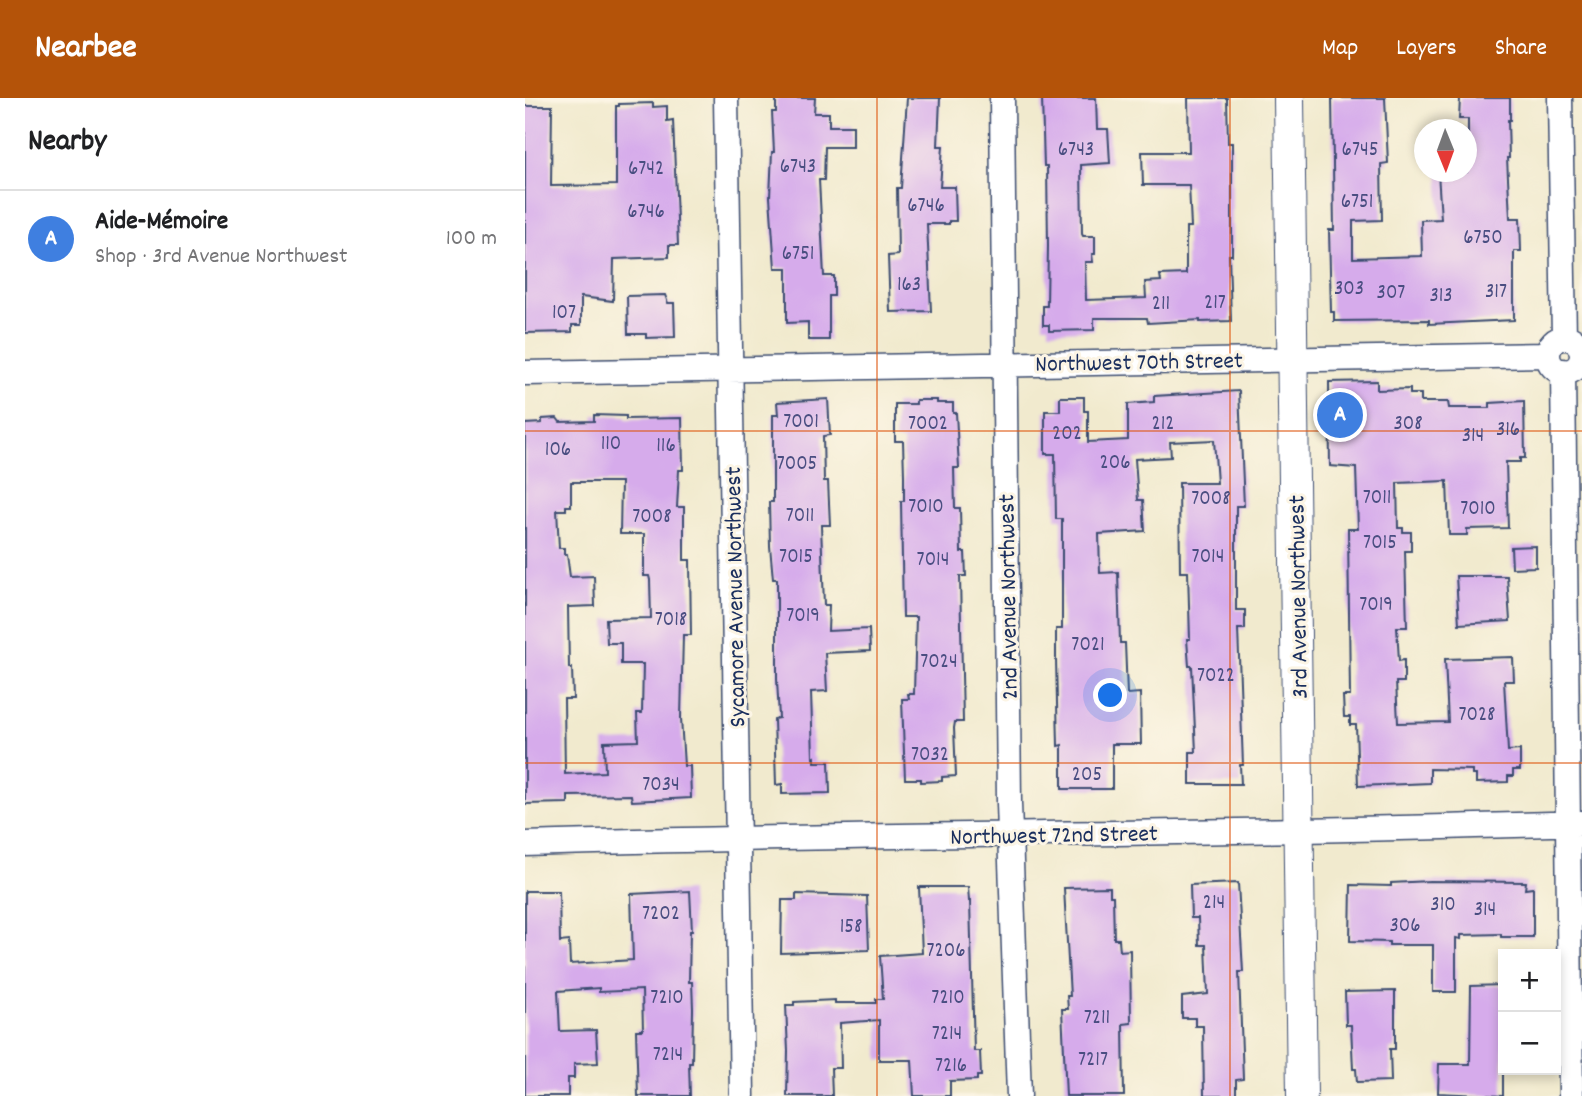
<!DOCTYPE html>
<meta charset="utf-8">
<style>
body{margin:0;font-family:Dekko,sans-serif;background:#f2f2f2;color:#202124}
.controls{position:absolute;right:21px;bottom:21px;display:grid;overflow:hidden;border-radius:0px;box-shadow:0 4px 10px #0003}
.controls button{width:63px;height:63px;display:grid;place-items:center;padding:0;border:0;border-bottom:2px solid #e0e0e0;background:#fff;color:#202124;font:35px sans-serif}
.compass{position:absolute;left:889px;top:21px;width:63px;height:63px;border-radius:50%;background:#fff;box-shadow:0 4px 10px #0003;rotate:179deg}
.you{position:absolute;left:586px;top:598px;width:24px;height:24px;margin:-18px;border:5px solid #fff;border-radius:50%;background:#1a73e8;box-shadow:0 0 0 10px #1a73e833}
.badge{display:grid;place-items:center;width:46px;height:46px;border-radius:50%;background:#b45309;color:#fff;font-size:23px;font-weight:700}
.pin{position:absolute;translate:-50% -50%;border:4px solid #fff;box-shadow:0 2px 7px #0006}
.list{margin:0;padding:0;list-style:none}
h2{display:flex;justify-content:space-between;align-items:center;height:91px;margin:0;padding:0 28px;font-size:30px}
h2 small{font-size:23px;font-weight:400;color:#757577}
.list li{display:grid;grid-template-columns:46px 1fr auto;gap:21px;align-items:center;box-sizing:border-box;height:98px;padding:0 28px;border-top:2px solid #e0e0e0}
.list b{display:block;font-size:26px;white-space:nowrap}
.list p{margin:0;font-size:23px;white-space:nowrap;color:#757577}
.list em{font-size:23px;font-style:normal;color:#757577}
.map{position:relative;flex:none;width:1057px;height:998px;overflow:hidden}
header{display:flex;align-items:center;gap:42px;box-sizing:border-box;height:98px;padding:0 35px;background:#b45309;color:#fff}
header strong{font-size:33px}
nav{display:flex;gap:38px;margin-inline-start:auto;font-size:24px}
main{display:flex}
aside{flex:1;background:#fff}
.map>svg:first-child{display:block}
.building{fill:#d6abeb;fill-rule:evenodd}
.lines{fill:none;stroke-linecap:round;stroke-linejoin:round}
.minor-casing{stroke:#3b4b6f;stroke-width:27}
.tertiary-casing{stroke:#3b4b6f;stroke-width:32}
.minor{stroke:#fff;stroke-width:24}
.tertiary{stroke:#fff;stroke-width:30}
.grid{fill:none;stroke:#de5710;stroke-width:2;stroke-opacity:0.55}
.labels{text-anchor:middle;stroke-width:6;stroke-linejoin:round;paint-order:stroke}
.number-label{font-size:21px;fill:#4a4e81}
.street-label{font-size:24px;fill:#1b2f5e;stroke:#fcf5e5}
</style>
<header>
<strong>Nearbee</strong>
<nav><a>Map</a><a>Layers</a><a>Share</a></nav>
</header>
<main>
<aside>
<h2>Nearby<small></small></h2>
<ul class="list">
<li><span class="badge" style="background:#3f7fe0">A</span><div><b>Aide-Mémoire</b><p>Shop · 3rd Avenue Northwest</p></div><em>100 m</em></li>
</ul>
</aside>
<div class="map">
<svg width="1057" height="998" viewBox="0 0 1057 998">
<rect width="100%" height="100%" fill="#fcf5e5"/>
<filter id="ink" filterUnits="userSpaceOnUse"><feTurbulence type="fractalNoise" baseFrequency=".0143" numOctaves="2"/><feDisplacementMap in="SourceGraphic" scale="14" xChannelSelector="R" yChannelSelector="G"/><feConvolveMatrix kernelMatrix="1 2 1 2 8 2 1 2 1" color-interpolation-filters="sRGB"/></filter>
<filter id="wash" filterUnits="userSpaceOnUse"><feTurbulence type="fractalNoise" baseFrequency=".00686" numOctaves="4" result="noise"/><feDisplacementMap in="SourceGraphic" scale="28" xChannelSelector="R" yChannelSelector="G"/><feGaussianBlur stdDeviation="1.57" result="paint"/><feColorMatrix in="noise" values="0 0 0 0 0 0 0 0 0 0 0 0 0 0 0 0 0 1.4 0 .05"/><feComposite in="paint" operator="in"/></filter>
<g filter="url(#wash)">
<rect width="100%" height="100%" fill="#f1eace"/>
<g id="blocks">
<path class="building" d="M251,0H290L289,15H304V28H328V49H300L299,82H294L299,178H309V198H304V242H283V224L262,225V170H250L245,99L247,54H249L247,14H251Z
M382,0H415L413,48H418L415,89H430L431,123H424V126H402L406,213L365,214L363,158L373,157L372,90H376Z
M517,0H571L572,31H583L585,65L556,67L557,136L558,138H570V156H567L568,164H560L561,202L621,200L620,184L636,183L635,177L661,176V129H666L664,87H618L617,54H664L663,0H702L703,45H707V157H704L706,223L675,224V222L623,225L622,220H569V232L524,233V227H518V208H522L523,148L522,68H519Z
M807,0H860L863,65L856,66L857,122L828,123V160L897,158L896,122L916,121L913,74H942V68H943V21H934L935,0H985V22H983L984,60H982L985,120H995L996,153H989V222L904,226V222L809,223V214H806L804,132H809Z
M128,5V9L142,8V23L148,22L153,147H144V159L89,161L88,203L56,199V227H47V234L0,235V8H27L26,88L91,87V8H94V6Z
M140,197L143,205H149L150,239L121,240V236H103L102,198Z
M852,283V292L885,291V296H896V304H923L924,310H965V305L999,303L1000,360H995V364H981L983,430L942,431V437H924L922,383L872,385L873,430H878V434H886V453H880L882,529H872L874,563L879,562V584H871L873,625L923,624L920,561L988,559L989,583H979L983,653L995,652V672H988V678H983V684L951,685V677H947V672L905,671V685L833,688L831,627H825V619H819L818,598H825L823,431H833L831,370L805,368L804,284Z
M714,293L719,408H711V512H720V531H713L718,667H715L716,686H665V654H671L667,568H664L662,541H665L663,474H655L654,385H692L689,342L645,344L646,359L610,361L613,402H618L620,433L574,436L575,475L593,474L595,545H600L602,596L615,595L616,646H587V691H537V647L533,648L531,561V531H537V421H531L530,356H520V313H535V299H559V313H563V344L603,342V306L629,304V298Z
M303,301L305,337L298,338L299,383H303L305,427H296L299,507H304L303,533L344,531L345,553L300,555L302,593L286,594L288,660L290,659V664H304L305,695L257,696V686L251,687L249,621L254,620L252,581V481H248L245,448L244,404H248V317H253L252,304Z
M391,302H412V305H428V315H431L434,370H429L430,410H435L436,454H440L441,478H435L438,624H430L429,630L431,678L417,679V683L396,684V681H380L377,601H384L383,596H389L391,519H378L376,403H379V378L378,343H370V306H391Z
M69,317L101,318V321L157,320L158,372H154L152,409H159V462H165L166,537H158L156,620L159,668H165L166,700L107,703L106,697L43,698V705L0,706V326L17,325V321L32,320L35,324L69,323ZM46,384H96L95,436H119V478H124L125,482L126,520L81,521L82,545H96V566H118L117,615H112L113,643L79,644L80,674L40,676L39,601H48L47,570H44L43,509L70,508L69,478L45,479L42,456H39V450H34L32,412H41V408H46Z
M1011,448V469L987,470L986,449Z
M931,478H982L985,523L934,526Z
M905,783L1001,784L1000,791L1008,790V839H976V836L936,837V841L931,840V894H908V847H864V844L825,843L826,787L866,788V785Z
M713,785L718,874H714L718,981L711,982V998H679L678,928H670V920H657V899L683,896L681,847H674L673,820H666L665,787Z
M394,789H443L444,803H445L449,953H455L456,978H452V982L425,983V998H389L387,962H354V922L315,925L316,970H306L307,998H262L263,953L261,907H269V904L310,902V905H351V901H358L355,858L397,855Z
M585,789V798H588L589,841H594L595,853L605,852L606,925L598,926L599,998H541L537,911H543L542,898H545L539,790Z
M0,793H34L35,844L44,843L45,866L108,862L106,796L165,793L167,833H165L164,884H167L168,911L167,965H164L165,998H113L111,932H118L117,892L74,894V890L33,893L35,933L71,932L73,965L49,966V980H43V998H0Z
M271,796L342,798L344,852L256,855L257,802H271Z
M978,887V998L913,995L914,966H945L946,888Z
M870,893V951H865L866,983L832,984L831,971H828L826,927H821L820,894Z"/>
</g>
</g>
<g filter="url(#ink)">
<use href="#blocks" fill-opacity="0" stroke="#3b4b6f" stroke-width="2"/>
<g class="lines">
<g class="minor-casing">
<path id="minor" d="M201,0L217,998
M477,0L484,705L494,998
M1035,0L1039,240
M1023 257a17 17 0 1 1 34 0a17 17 0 1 1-34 0Z
M1038,273L1046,998
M0,275L1023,257
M0,746C352,735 705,737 1057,725"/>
</g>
<g class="tertiary-casing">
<path id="tertiary" d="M764,0L777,998"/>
</g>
<use href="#minor" class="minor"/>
<use href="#tertiary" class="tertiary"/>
</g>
</g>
<path class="grid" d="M352,0V998M705,0V998M0,333H1057M0,665H1057"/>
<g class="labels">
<g class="number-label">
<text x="551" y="57">6743</text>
<text x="835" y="57">6745</text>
<text x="273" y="74">6743</text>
<text x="121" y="76">6742</text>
<text x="832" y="109">6751</text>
<text x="401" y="113">6746</text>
<text x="121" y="119">6746</text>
<text x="958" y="145">6750</text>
<text x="273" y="161">6751</text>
<text x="384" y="192">163</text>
<text x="824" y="196">303</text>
<text x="971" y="199">317</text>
<text x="866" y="200">307</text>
<text x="916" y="203">313</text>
<text x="690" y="210">217</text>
<text x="636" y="211">211</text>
<text x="39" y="220">107</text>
<text x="276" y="329">7001</text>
<text x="403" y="331">7002</text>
<text x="638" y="331">212</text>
<text x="883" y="331">308</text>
<text x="983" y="337">316</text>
<text x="542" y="341">202</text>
<text x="948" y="343">314</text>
<text x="86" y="351">110</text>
<text x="141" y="353">116</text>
<text x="33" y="357">106</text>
<text x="590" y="370">206</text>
<text x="272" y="371">7005</text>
<text x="852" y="405">7011</text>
<text x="686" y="406">7008</text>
<text x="401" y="414">7010</text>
<text x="953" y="416">7010</text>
<text x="275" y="423">7011</text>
<text x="127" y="424">7008</text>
<text x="855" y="450">7015</text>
<text x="271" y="464">7015</text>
<text x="683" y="464">7014</text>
<text x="408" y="467">7014</text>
<text x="851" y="512">7019</text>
<text x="278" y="523">7019</text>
<text x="146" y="527">7018</text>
<text x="563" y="552">7021</text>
<text x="414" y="569">7024</text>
<text x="691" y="583">7022</text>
<text x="952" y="622">7028</text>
<text x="405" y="662">7032</text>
<text x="562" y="682">205</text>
<text x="136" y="692">7034</text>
<text x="689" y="810">214</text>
<text x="918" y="812">310</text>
<text x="960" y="817">314</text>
<text x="136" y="821">7202</text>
<text x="880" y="833">306</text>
<text x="326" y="834">158</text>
<text x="421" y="858">7206</text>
<text x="142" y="905">7210</text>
<text x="423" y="905">7210</text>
<text x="572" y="925">7211</text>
<text x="422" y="941">7214</text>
<text x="143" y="962">7214</text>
<text x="568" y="967">7217</text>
<text x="426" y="973">7216</text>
</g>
<g class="street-label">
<text transform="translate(614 263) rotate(-1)" y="8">Northwest 70th Street</text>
<text transform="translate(209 499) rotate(-91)" y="8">Sycamore Avenue Northwest</text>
<text transform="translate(482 499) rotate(-91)" y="8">2nd Avenue Northwest</text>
<text transform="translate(772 499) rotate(-91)" y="8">3rd Avenue Northwest</text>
<text transform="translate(529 736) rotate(-1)" y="8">Northwest 72nd Street</text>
</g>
</g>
</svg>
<div class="controls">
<button>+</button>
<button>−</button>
</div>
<svg class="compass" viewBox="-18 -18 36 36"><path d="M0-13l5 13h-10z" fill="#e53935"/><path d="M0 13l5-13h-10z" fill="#757577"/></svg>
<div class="you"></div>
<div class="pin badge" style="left:815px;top:317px;background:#3f7fe0">A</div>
</div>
</main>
